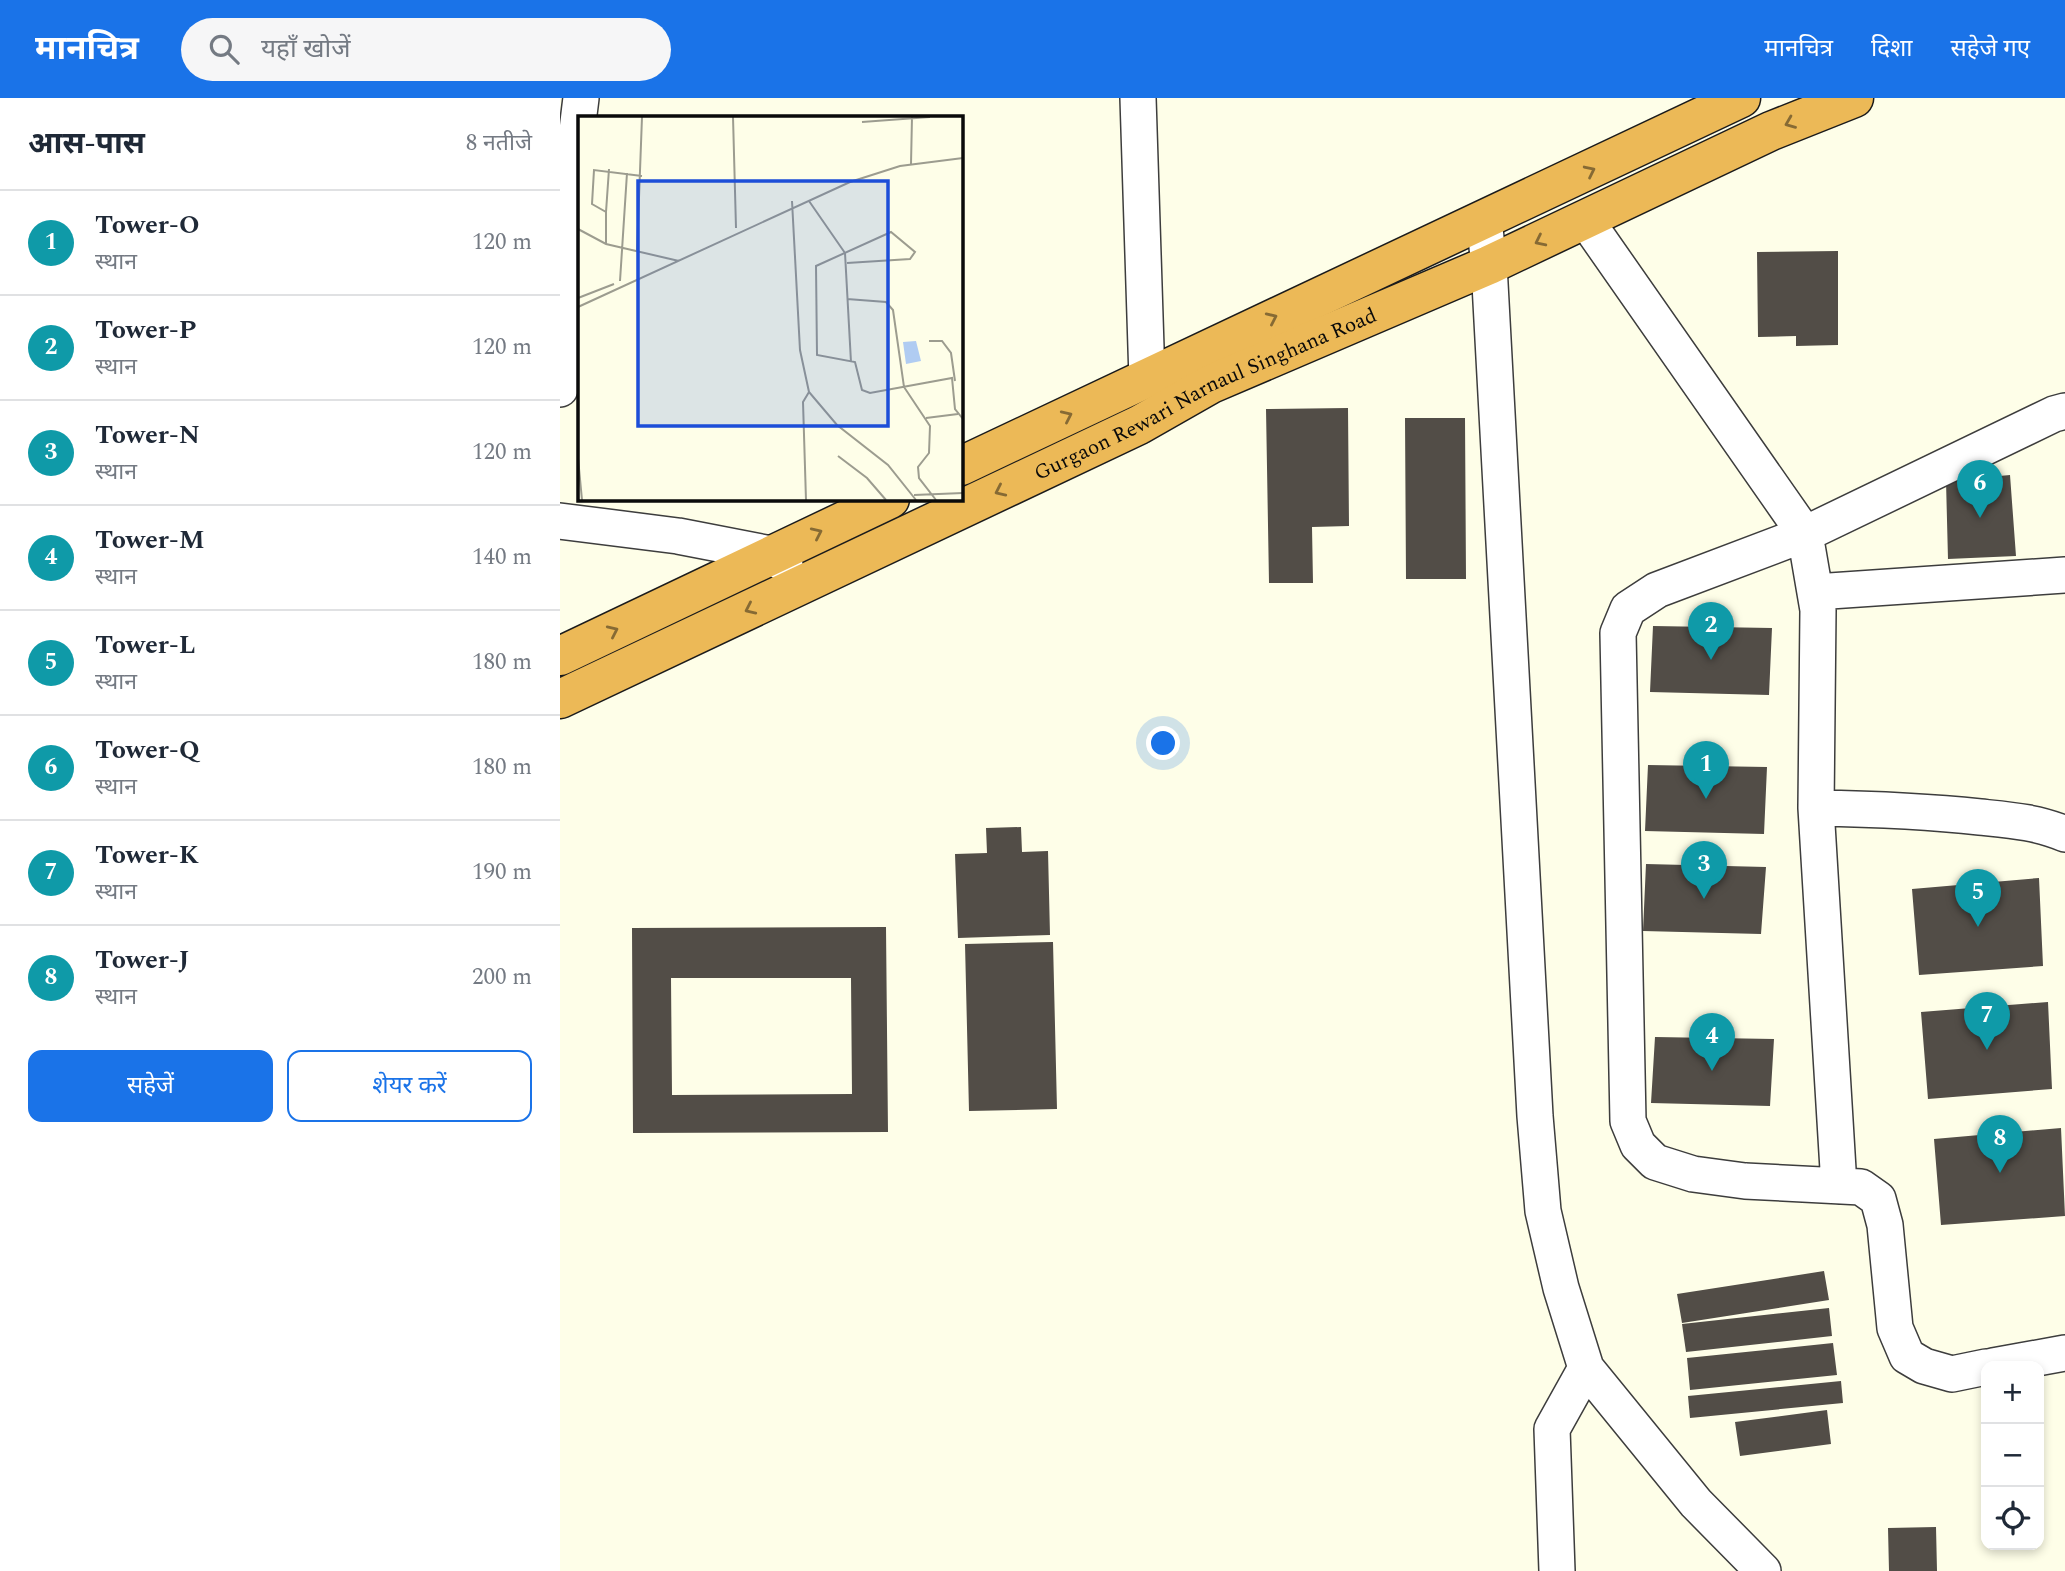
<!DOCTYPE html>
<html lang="hi">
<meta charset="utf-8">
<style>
body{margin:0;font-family:Spectral,"Noto Sans Devanagari",serif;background:#f6f6f7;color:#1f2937}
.controls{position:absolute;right:21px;bottom:21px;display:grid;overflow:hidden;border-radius:14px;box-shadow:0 4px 10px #0003}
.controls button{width:63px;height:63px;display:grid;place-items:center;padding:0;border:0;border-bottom:2px solid #e0e1e3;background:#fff;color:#1f2937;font:35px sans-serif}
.you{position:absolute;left:604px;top:646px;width:24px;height:24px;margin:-18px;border:5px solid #fff;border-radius:50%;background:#1a73e8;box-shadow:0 0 0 10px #1a73e833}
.badge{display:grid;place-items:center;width:46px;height:46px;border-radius:50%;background:#1a73e8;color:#fff;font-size:23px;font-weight:700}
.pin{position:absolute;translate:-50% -58px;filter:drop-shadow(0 2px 4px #0008)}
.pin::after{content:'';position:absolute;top:37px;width:24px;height:21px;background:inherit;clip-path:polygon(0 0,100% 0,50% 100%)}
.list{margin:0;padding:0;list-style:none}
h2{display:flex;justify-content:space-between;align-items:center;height:91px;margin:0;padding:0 28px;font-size:30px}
h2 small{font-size:23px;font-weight:400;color:#747a83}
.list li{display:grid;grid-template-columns:46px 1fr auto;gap:21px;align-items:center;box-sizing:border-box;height:105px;padding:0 28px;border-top:2px solid #e0e1e3}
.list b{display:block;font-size:26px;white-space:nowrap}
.list p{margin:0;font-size:23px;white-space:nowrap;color:#747a83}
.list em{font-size:23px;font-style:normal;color:#747a83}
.actions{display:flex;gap:14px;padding:21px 28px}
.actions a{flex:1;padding:16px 0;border:2px solid #1a73e8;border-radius:14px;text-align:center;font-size:24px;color:#1a73e8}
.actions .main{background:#1a73e8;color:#fff}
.icon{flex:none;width:38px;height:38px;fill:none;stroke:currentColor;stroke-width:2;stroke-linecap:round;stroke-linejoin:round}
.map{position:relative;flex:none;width:1505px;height:1473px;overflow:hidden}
header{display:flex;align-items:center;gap:42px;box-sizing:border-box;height:98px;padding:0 35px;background:#1a73e8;color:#fff}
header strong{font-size:33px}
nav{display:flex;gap:38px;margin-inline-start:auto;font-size:24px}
.search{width:490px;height:63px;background:#f6f6f7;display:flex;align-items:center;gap:18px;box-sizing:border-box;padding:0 24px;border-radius:38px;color:#747a83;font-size:26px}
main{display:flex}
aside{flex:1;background:#fff}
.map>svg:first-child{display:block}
.building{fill:#524d47;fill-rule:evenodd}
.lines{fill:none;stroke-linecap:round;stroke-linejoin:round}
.street-casing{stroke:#3d3d3d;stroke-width:38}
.highway-casing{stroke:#1b1b1b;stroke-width:41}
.street{stroke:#fff;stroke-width:35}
.highway{stroke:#ecb957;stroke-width:38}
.oneway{stroke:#866a34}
.labels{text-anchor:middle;stroke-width:7;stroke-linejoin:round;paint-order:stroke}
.street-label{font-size:21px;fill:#0a0a0a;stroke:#fff}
.inset-road{fill:none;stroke:#9c9c8f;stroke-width:2}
.view{fill:#1d4ed8;fill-opacity:0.15;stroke:#1d4ed8;stroke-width:3.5}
.inset-edge{fill:none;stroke:#0a0a0a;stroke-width:3.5}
</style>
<header>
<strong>मानचित्र</strong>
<div class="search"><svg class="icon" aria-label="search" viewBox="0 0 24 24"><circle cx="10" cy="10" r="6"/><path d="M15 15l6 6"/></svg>यहाँ खोजें</div>
<nav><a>मानचित्र</a><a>दिशा</a><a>सहेजे गए</a></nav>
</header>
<main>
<aside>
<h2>आस-पास<small>8 नतीजे</small></h2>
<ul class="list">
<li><span class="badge" style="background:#0f9aa8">1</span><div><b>Tower-O</b><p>स्थान</p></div><em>120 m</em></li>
<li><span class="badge" style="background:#0f9aa8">2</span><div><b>Tower-P</b><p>स्थान</p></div><em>120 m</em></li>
<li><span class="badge" style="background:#0f9aa8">3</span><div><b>Tower-N</b><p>स्थान</p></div><em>120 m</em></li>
<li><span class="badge" style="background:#0f9aa8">4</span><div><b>Tower-M</b><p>स्थान</p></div><em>140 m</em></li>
<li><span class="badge" style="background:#0f9aa8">5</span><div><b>Tower-L</b><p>स्थान</p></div><em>180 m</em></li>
<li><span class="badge" style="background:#0f9aa8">6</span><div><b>Tower-Q</b><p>स्थान</p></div><em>180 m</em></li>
<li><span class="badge" style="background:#0f9aa8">7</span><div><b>Tower-K</b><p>स्थान</p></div><em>190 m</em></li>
<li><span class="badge" style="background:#0f9aa8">8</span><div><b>Tower-J</b><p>स्थान</p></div><em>200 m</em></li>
</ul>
<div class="actions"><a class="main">सहेजें</a><a>शेयर करें</a></div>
</aside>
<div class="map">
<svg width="1505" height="1473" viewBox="0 0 1505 1473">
<rect width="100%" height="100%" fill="#fefee8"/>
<path class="building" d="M1278,153V247L1236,248V238L1198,239L1197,154Z
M788,310L789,428L752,429L753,485H709L706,311Z
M845,320H905L906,481H846Z
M1450,377L1456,458L1388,461L1386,383Z
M1093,528L1212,530L1209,597L1090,594Z
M1088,667L1207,669L1204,736L1085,733Z
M461,729L462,754L488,753L490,837L398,840L395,756L427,755L426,730Z
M1086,766L1206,769L1201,836L1083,833Z
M1479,780L1483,868L1359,877L1352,791Z
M326,829L328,1034L73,1035L72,830ZM111,880H291L292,996L112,997Z
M493,844L497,1011L409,1013L405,846Z
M1488,904L1492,991L1368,1001L1361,914Z
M1095,939L1214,941L1210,1008L1091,1005Z
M1501,1030L1505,1118L1381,1127L1374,1041Z
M1264,1173L1269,1202L1122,1225L1117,1196Z
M1269,1210L1272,1238L1126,1254L1122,1226Z
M1273,1245L1277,1277L1130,1292L1127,1260Z
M1281,1283L1283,1305L1130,1320L1128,1298Z
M1267,1312L1271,1346L1180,1358L1175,1324Z
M1376,1429L1377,1473H1329L1328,1430Z"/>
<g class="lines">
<g class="street-casing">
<path id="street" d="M578,0L587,281
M1025,121L1245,436L1258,512L1256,710L1279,1088
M924,122L929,167L975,1018L983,1113L1001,1190L1026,1270L1136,1405L1203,1473
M0,291L16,151L13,65L21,0
M0,423L118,438L211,456L225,467
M1255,494L1505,477
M1256,710C1311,711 1365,713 1420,719C1449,722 1478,724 1505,736
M1433,1268L1505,1255
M1426,1269L1392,1276L1364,1268L1347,1258L1335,1230L1325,1127L1318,1101L1301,1089L1185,1083L1133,1076L1095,1064L1078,1047L1068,1023L1058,535L1068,511L1097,492L1245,436L1494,316L1505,313
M997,1473L992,1331L1026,1270"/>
</g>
<g class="highway-casing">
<g id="highway">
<path d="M401,368L1181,0"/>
<path d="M0,558L330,401"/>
<path id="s1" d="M0,601L579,327L651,286L929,167L1211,33L1294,0"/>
</g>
</g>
<use href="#street" class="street"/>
<use href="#highway" class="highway"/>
</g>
<defs><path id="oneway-chevron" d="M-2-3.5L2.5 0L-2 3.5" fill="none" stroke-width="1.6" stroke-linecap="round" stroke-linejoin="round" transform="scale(1.75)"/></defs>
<g class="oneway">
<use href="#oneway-chevron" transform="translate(1230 25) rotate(158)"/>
<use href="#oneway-chevron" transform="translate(1030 73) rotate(-26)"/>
<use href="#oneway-chevron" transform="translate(980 143) rotate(154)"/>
<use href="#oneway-chevron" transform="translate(712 220) rotate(-25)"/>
<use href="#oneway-chevron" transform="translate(507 318) rotate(-25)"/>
<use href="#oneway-chevron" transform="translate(440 393) rotate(155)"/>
<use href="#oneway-chevron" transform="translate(257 435) rotate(-25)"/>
<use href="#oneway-chevron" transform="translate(190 511) rotate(155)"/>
<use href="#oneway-chevron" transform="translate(53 533) rotate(-25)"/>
</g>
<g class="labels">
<g class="street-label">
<text dy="7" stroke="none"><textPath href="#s1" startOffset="714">Gurgaon Rewari Narnaul Singhana Road</textPath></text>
</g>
</g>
<g transform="translate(18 18)">
<rect width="385" height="385" fill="#fefee8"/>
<path d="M338,225L343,245L328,248L325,226Z" fill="#b0ccf2"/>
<path class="inset-road" d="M155,1L158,112M284,6L352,1M333,48L334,1M214,85L222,234L231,276L259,309L310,349L338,384M231,85L267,137L273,246M28,96L31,53M0,113L28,128L101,145M28,128V96L14,88L16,54L64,60M59,135L64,1M269,147L332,143L337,136L313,116L238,150L239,239L277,246L284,274L292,277L374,262L377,293L385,303M42,165L49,57M0,182L36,168M269,183L308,186L315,194L326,271L352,310L351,337L340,351L341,362L358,384M0,191L272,66L322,50L385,42M351,225H364L373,237L377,265M348,302L380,298M260,340L289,362L308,384M0,342L4,384M336,379L385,377M228,384L225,286L231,276"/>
<path class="view" d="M60,65H310V310H60Z"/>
<rect width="385" height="385" class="inset-edge"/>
</g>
</svg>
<div class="controls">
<button>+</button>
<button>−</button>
<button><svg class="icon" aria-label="locate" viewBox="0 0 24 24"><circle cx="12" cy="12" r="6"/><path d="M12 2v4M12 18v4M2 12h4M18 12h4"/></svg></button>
</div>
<div class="you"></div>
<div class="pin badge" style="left:1146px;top:701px;background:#0f9aa8">1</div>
<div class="pin badge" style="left:1151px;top:562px;background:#0f9aa8">2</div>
<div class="pin badge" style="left:1144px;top:801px;background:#0f9aa8">3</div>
<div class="pin badge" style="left:1152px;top:973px;background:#0f9aa8">4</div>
<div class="pin badge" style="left:1418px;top:829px;background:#0f9aa8">5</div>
<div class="pin badge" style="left:1420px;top:420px;background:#0f9aa8">6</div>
<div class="pin badge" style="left:1427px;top:952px;background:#0f9aa8">7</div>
<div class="pin badge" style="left:1440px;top:1075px;background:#0f9aa8">8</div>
</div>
</main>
